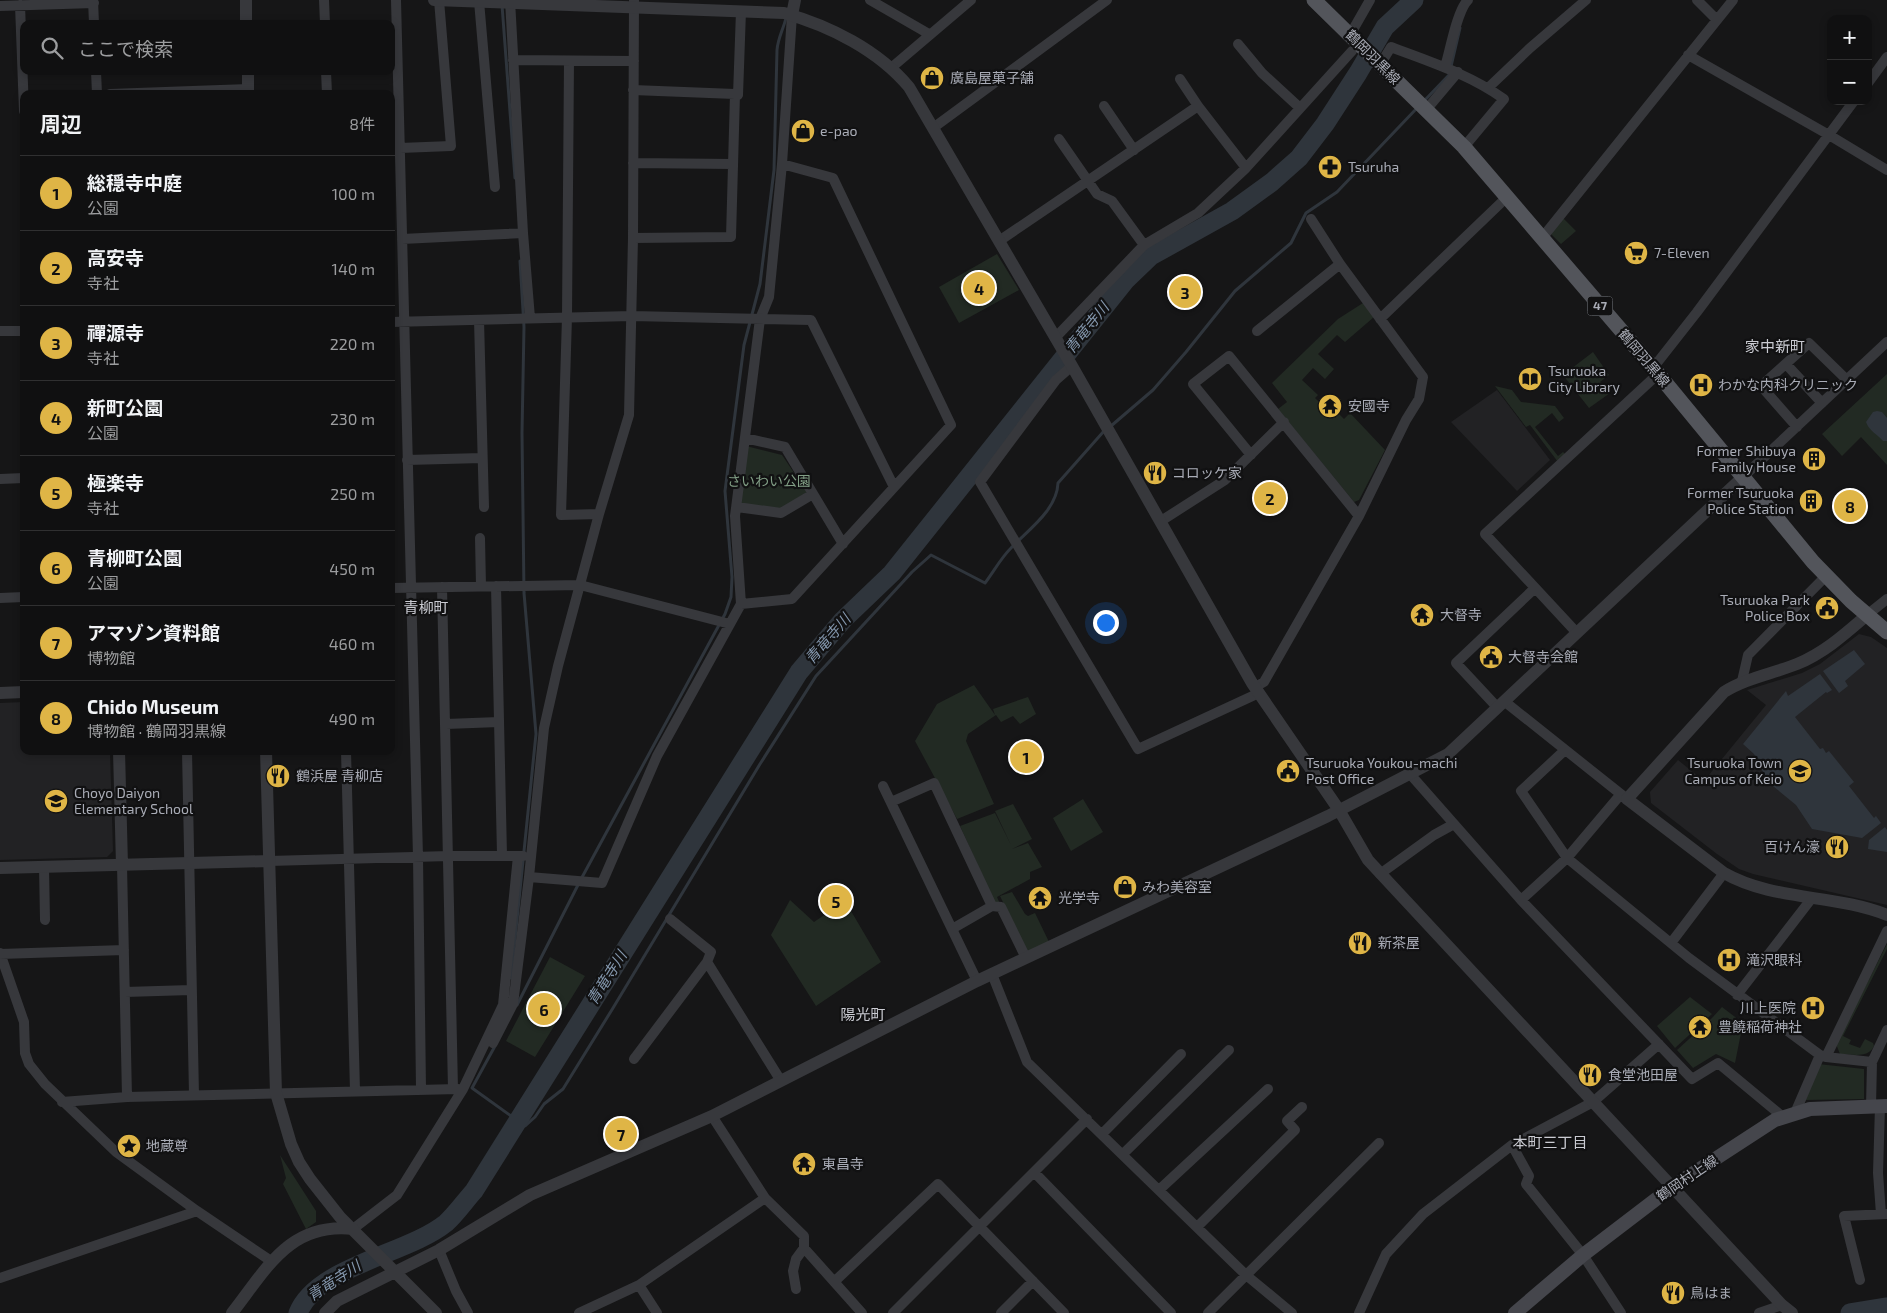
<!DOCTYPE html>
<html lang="ja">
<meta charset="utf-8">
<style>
body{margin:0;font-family:"Exo 2","Noto Sans JP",sans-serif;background:#1e1e1f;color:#f1f3f6}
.controls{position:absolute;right:15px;top:15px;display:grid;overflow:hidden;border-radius:10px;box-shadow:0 2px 8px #0003}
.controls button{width:45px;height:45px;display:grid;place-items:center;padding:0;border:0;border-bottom:1px solid #303031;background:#101011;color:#f1f3f6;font:25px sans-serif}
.you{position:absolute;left:1105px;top:622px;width:18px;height:18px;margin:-12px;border:4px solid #fff;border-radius:50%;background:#1a73e8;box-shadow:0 0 0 8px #1a73e833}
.badge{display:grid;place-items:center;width:32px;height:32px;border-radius:50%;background:#dfb546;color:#111;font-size:16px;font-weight:700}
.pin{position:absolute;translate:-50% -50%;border:2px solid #fff;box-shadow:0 1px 5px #0006}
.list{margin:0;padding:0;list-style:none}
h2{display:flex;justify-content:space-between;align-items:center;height:65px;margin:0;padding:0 20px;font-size:21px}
h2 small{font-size:16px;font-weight:400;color:#9c9d9f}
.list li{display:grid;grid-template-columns:32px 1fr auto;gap:15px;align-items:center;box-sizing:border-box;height:75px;padding:0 20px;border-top:1px solid #303031}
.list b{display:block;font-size:19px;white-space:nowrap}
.list p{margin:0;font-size:16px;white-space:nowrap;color:#9c9d9f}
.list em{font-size:16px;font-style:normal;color:#9c9d9f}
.icon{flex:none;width:28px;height:28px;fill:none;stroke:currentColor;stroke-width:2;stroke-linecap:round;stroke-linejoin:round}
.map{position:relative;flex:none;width:1887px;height:1313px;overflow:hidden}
.search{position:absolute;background:#101011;box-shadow:0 2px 8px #0003;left:20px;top:20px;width:375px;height:55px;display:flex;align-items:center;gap:12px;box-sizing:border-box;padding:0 18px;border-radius:10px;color:#9c9d9f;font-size:19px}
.panel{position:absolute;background:#101011;box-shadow:0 2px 8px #0003;left:20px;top:90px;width:375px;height:665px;border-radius:10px}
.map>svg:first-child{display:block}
.built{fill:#222224}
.green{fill:#222a23}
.water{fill:#2f353c}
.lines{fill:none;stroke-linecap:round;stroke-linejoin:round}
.stream{stroke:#2f353c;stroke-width:3}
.river{stroke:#2f353c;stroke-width:19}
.minor{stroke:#37383c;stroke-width:10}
.tertiary{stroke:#37383c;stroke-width:12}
.secondary{stroke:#45464c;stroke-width:14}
.primary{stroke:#53555b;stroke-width:15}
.labels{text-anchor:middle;stroke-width:4.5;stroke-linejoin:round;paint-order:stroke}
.shield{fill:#111112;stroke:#7b7e85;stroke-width:1}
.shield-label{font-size:12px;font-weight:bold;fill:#a9acb6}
.street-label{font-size:14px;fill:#a9acb6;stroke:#111112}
.poi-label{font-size:14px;fill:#a9acb6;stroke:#111112;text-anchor:start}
.park-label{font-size:14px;fill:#829f86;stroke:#111112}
.water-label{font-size:15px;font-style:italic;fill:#8497ad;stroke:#111112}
.neighbourhood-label{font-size:15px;fill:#cacbd2;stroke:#111112}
</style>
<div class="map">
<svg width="1887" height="1313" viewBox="0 0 1887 1313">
<rect width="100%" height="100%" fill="#161617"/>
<path class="built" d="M1497,390L1550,460L1517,491L1451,422Z
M1859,634L1871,637L1887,648V905L1753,874L1739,869L1717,854L1651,803L1650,792L1678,760L1704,781L1766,705L1747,690L1802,673L1820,664Z
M24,702V751H110L113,851L107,857L0,860V703Z"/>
<path class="green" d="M1562,217L1576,231L1561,244L1549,232Z
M997,254L1019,290L959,323L939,287Z
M1363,303L1374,317L1345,342L1337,335L1318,354L1334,369L1325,379L1313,368L1302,380L1318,395L1315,398L1335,418L1339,414L1344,419L1350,413L1385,450L1359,500L1354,502L1278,409L1287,402L1272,383L1338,319Z
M1593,352L1609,375L1600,382L1610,393L1589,408L1563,375Z
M1887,374V465L1861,437L1842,456L1822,434Z
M1495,386L1512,390L1521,402L1555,406L1564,418L1559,422L1552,413L1535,427L1558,456L1563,452L1565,454L1558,462L1530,425L1526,427Z
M746,446L782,455L807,492L781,509L741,504Z
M974,685L995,715L993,709L1028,697L1036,714L1020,724L1013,716L1001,722L996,715L968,734L966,741L994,804L957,819L915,741L937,704Z
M1029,747L1037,761L1024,769L1016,753Z
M1083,799L1103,832L1071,851L1053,818Z
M1013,804L1032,839L1012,849L1028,843L1042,867L1030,872V879L997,897L1000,904L995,903L960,826L995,813L1011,845L995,811Z
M1012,892L1025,914L1028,916L1035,913L1050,944L1028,954L1000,896Z
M790,900L814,922L839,905L846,913L851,911L881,962L816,1006L771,935Z
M1887,944V949L1843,1036L1851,1040L1849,1044L1860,1048L1865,1039L1873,1043L1874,1046C1868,1059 1852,1054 1840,1054L1836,1044Z
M550,957L585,976L535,1057L506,1041Z
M1690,997L1712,1014L1675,1048L1657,1026Z
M1722,1007L1743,1023L1735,1063L1716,1054L1693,1068L1677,1050L1712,1018Z
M1818,1064L1864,1069V1099L1804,1100Z
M280,1155L316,1211V1222L306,1229L283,1184L286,1178Z"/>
<path class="water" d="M1877,411L1882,412L1887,418V441H1883C1877,434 1869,431 1866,422L1873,412Z
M1854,650L1865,664L1845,681L1848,686L1839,693L1823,671Z
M1820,674L1832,690L1827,693L1826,692L1795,717L1820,749L1823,748L1826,753L1829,751L1854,782L1849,786L1874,818L1876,816L1881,823L1862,838L1812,829L1796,805L1768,782L1754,754L1743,744L1786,691L1788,696Z
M1885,827L1887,830V852L1868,849L1869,840Z"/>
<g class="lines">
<path class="stream" d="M502,5L515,178
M1424,101L1449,75L1460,28
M1111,426L1153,390L1186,352L1235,291L1291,243L1306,213L1337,192L1418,107
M511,978L536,734L524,593L522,433L524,327L520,261
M517,1005L580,881L725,614L731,597L732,577L725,491L744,345L760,284L774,170L777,50C778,38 783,30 786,18
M495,1046L472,1088L525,1126L535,1117L544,1104L563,1089L613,1008L760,764L816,676L912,572L931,555L985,583C994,571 1001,558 1011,548C1028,530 1057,510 1058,483L1104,431"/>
<path class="river" d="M298,1313C317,1266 408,1254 446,1223C456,1214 465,1201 474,1191L799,672L843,620L892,573L1125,281L1151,256L1232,211L1272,182L1299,158L1325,124L1358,73L1385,27L1414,0
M1850,1313L1887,1307"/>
<path class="minor" d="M93,0L94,24
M324,0L325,24
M396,0L418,857L421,1089
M510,0L523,233L530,318
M634,0L633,238L629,415L599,514L558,666L544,728L529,877L602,883L657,756L741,604L735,516L760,319L769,297L782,164L792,15
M870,0L929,34
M1697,0L1717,20
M479,1L495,187
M20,5L24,111
M0,6L94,3
M1350,35L1370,0
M1238,44L1262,73L1300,108
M1688,55L1829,135L1887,170
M513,60L634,61
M569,61L567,317L561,515L599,514
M1380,65L1391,47C1430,62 1469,74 1504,99L1464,147
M1445,67C1450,51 1457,10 1468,0
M891,68L971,0
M96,71L97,94
M326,71L327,94
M1180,79L1198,106
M1868,83L1887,57
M1488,88L1530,48L1586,0
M633,90L735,94
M110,94L248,89
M1104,106L1134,150
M1426,110L1458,72
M933,128L1107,0
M1059,139L1097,194L1112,201L1144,245
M400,148L451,146L439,0
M633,163L733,164
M633,238L731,237L735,94L738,95L741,11
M1542,238L1733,0
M402,239L523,233
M999,241L1198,106L1246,168
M1380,319L1507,197
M479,320L484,507
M391,322L632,316L811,320L894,487
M0,331H24
M1257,331L1340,264
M1055,338L1144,245L1198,213L1246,168L1352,51
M1786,364L1822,403
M1072,366L1056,380L980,482L1138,749L1259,693
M1653,368L1697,312L1854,101
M1797,427L1761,386L1809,343L1847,380
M745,438L785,447L843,544
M1251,455L1193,384L1229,356L1359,516
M407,460L482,458
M1744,476L1887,342
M0,479L24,478
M737,507L781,513L813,494
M1161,521L1225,480L1284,422
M480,538L481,586
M496,586L502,855
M442,587L453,1089
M391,588L580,585L730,624
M0,598L24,597
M741,604L792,599L951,425L833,178L782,164
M1867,615L1887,599
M1577,633L1485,534L1658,374
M1742,681L1748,655L1826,576
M1255,687L1264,682L1359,516L1406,420L1419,399L1423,377L1340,264L1311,219
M1504,701L1627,799
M1497,707L1456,663L1535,588
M446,724L499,722
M1565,750L1521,791L1567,858L1689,958L1820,1055L1826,1057L1872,1062
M187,751L194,1095
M346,751L355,1091
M1410,774L1521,900L1692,1079L1718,1063L1783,1117
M883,786L977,981
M891,802L934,783L992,906L1001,907L1026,958
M269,861L449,856H523
M122,865L127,1097
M44,867L45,920
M1380,874L1434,835L1454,824
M1521,900L1567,858L1621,794
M952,929L992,906
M1671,943L1724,873
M0,953L24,1022L25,1053L29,1064L45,1084L116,1152L197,1211L271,1261
M0,954L124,950
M707,962L781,1081
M992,974L1027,1062L1246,1275L1292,1313
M125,992L191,990
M1737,995L1812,898
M493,1043L513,1004L529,877
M1826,1057L1887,931
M634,1059L707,962L711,952L670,919
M62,1102L127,1097L458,1089
M1871,1106L1872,1062L1887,1030
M1880,1106L1878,1173L1881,1214
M1795,1113L1820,1055
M712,1116L765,1198L804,1236V1248L796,1259L793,1271L796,1289
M1102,1134L1181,1054
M1512,1145L1529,1176L1526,1184L1583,1255L1621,1313
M1123,1154L1229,1050
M1034,1172L1171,1313
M1159,1190L1268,1089
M1197,1227L1295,1130L1287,1121L1302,1107
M353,1229L397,1195L463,1089L503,1005L518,856
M804,1248L862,1313
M439,1250L456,1291L468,1313
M0,1278L197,1211
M1860,1280L1844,1216L1887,1214
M835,1281L938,1184L1064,1313
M639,1285L657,1313
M579,1313L639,1285L765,1198
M893,1313L1087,1119
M1001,1313L1033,1281
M1208,1313L1379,1143
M1359,1313L1386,1254L1423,1214L1512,1145L1593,1102L1659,1044
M1759,1313L1782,1305"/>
<path class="tertiary" d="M246,0V24
M434,0L784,13C830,26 878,50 909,87L1072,366L1252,683L1339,810L1368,860L1782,1305L1792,1313
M792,15L795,0
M248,71V94
M1867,615C1845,634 1824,653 1797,664C1772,674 1746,678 1724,692L1627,799L1724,873C1773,901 1835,894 1887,915
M0,693L24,692
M119,751L122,865
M266,751L276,1093L291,1144L299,1162L310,1179L340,1217L436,1313
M0,868L269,861
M232,1313C266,1270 289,1222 353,1229
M325,1313L337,1301L439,1250L530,1195L712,1116L977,981L1328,816L1448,754L1744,476"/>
<path class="secondary" d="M1515,1313L1583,1255L1672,1187L1775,1120L1810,1109L1887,1106"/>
<path class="primary" d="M1314,0L1464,147L1650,364L1813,562L1851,601L1887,632"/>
</g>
<defs>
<g id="shop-disc" transform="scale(1.25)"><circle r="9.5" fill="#dfb546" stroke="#111112"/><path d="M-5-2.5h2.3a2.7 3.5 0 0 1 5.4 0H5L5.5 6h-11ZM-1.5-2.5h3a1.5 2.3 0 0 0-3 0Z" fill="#111"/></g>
<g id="pharmacy-disc" transform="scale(1.25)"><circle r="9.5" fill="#dfb546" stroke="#111112"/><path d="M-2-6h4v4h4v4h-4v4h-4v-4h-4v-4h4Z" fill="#111"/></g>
<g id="supermarket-disc" transform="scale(1.25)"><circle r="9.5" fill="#dfb546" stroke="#111112"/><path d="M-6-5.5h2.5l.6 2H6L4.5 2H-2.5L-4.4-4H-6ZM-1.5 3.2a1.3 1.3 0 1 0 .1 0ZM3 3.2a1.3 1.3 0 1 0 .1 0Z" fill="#111"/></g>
<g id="library-disc" transform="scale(1.25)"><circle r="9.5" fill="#dfb546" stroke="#111112"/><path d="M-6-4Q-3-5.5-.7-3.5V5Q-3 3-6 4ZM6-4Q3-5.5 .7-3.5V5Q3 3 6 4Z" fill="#111"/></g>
<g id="hospital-disc" transform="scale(1.25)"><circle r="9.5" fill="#dfb546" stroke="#111112"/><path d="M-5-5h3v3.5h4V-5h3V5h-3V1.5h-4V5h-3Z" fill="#111"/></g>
<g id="temple-disc" transform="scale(1.25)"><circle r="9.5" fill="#dfb546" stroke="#111112"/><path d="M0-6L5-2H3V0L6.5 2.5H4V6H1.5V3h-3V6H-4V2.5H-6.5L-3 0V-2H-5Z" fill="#111"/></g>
<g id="building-disc" transform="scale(1.25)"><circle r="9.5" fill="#dfb546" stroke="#111112"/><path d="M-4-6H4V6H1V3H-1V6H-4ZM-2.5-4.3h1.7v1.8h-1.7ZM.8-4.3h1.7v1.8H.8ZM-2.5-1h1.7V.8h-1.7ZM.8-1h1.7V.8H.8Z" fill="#111"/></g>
<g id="restaurant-disc" transform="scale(1.25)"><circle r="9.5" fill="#dfb546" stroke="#111112"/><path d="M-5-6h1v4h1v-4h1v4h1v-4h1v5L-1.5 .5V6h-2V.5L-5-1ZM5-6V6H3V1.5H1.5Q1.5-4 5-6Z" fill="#111"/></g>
<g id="civic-disc" transform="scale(1.25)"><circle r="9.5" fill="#dfb546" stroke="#111112"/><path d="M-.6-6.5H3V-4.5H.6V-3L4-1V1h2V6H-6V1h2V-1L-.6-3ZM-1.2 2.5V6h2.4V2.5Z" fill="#111"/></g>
<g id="university-disc" transform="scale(1.25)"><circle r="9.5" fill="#dfb546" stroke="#111112"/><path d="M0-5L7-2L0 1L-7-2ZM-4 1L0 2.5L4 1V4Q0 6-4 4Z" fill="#111"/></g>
<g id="school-disc" transform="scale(1.25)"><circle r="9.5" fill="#dfb546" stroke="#111112"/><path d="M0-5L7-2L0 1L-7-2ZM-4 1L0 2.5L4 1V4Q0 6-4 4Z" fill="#111"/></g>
<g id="sight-disc" transform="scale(1.25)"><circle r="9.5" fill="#dfb546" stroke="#111112"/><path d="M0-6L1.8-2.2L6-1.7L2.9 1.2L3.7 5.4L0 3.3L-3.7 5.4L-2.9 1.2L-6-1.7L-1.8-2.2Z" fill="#111"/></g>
</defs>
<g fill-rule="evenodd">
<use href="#shop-disc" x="932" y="78"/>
<use href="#shop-disc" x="803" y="131"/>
<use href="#pharmacy-disc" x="1330" y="167"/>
<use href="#supermarket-disc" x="1636" y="253"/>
<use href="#library-disc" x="1530" y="379"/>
<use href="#hospital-disc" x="1701" y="385"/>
<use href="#temple-disc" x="1330" y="406"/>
<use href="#building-disc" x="1814" y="459"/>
<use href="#restaurant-disc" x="1155" y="473"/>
<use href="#building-disc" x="1811" y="501"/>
<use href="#civic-disc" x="1827" y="608"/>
<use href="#temple-disc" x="1422" y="615"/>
<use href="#civic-disc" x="1491" y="657"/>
<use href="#civic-disc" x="1288" y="771"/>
<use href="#university-disc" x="1800" y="771"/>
<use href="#restaurant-disc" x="278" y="776"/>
<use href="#school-disc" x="56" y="801"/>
<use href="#restaurant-disc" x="1837" y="847"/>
<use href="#shop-disc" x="1125" y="887"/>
<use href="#temple-disc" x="1040" y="898"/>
<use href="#restaurant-disc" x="1360" y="943"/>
<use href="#hospital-disc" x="1729" y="960"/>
<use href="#hospital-disc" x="1813" y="1008"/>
<use href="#temple-disc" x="1700" y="1027"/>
<use href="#restaurant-disc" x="1590" y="1075"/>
<use href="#sight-disc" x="129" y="1146"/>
<use href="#temple-disc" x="804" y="1164"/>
<use href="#restaurant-disc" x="1673" y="1293"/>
</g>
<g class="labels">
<rect class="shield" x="1587.5" y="296.5" width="25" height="19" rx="4"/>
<g class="shield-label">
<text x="1600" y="310">47</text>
</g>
<g class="street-label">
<text transform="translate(1373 57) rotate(45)" y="5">鶴岡羽黒線</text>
<text transform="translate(1644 358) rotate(50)" y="5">鶴岡羽黒線</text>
<text transform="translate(1687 1178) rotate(-34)" y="5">鶴岡村上線</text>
</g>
<g class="poi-label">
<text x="950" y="83">廣島屋菓子舗</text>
<text x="820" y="136">e-pao</text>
<text x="1348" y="172">Tsuruha</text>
<text x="1654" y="258">7-Eleven</text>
<text x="1548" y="376">Tsuruoka<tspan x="1548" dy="16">City Library</tspan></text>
<text x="1718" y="390">わかな内科クリニック</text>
<text x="1348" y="411">安國寺</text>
<text x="1796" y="456" text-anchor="end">Former Shibuya<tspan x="1796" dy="16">Family House</tspan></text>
<text x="1172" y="478">コロッケ家</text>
<text x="1794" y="498" text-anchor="end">Former Tsuruoka<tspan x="1794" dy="16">Police Station</tspan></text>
<text x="1810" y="605" text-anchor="end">Tsuruoka Park<tspan x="1810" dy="16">Police Box</tspan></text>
<text x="1440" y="620">大督寺</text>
<text x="1508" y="662">大督寺会館</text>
<text x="1306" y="768">Tsuruoka Youkou-machi<tspan x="1306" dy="16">Post Office</tspan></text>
<text x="1782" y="768" text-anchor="end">Tsuruoka Town<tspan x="1782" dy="16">Campus of Keio</tspan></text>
<text x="296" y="781">鶴浜屋 青柳店</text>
<text x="74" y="798">Choyo Daiyon<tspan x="74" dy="16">Elementary School</tspan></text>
<text x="1820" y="852" text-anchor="end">百けん濠</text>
<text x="1142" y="892">みわ美容室</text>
<text x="1058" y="903">光学寺</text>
<text x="1378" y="948">新茶屋</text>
<text x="1746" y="965">滝沢眼科</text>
<text x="1796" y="1013" text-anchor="end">川上医院</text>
<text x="1718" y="1032">豊饒稲荷神社</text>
<text x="1608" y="1080">食堂池田屋</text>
<text x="146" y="1151">地蔵尊</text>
<text x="822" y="1169">東昌寺</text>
<text x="1690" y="1298">鳥はま</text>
</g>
<g class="park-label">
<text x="769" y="486">さいわい公園</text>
</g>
<g class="water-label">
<text transform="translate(1087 328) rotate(-51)" y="5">青竜寺川</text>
<text transform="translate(828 639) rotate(-49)" y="5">青竜寺川</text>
<text transform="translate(607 978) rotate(-58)" y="5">青竜寺川</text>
<text transform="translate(334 1281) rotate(-33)" y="5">青竜寺川</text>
</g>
<g class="neighbourhood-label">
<text x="1775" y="352">家中新町</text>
<text x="426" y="613">青柳町</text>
<text x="863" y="1020">陽光町</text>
<text x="1550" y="1148">本町三丁目</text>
</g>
</g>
</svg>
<div class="controls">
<button>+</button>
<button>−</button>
</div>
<div class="you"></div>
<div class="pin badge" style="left:1026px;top:757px">1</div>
<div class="pin badge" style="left:1270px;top:498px">2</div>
<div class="pin badge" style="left:1185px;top:292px">3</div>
<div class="pin badge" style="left:979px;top:288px">4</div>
<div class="pin badge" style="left:836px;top:901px">5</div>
<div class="pin badge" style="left:544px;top:1009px">6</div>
<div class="pin badge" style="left:621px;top:1134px">7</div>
<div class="pin badge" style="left:1850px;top:506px">8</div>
<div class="search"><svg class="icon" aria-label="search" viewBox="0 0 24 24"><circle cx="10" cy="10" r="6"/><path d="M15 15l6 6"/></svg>ここで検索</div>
<section class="panel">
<h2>周辺<small>8件</small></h2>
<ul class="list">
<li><span class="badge">1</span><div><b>総穏寺中庭</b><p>公園</p></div><em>100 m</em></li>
<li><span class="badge">2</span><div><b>高安寺</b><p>寺社</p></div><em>140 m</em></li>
<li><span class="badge">3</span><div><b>禪源寺</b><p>寺社</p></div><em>220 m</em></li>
<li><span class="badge">4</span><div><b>新町公園</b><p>公園</p></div><em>230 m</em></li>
<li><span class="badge">5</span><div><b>極楽寺</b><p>寺社</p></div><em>250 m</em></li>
<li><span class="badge">6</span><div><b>青柳町公園</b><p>公園</p></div><em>450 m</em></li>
<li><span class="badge">7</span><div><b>アマゾン資料館</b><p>博物館</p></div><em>460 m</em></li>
<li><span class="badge">8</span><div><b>Chido Museum</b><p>博物館 · 鶴岡羽黒線</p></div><em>490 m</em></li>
</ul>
</section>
</div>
